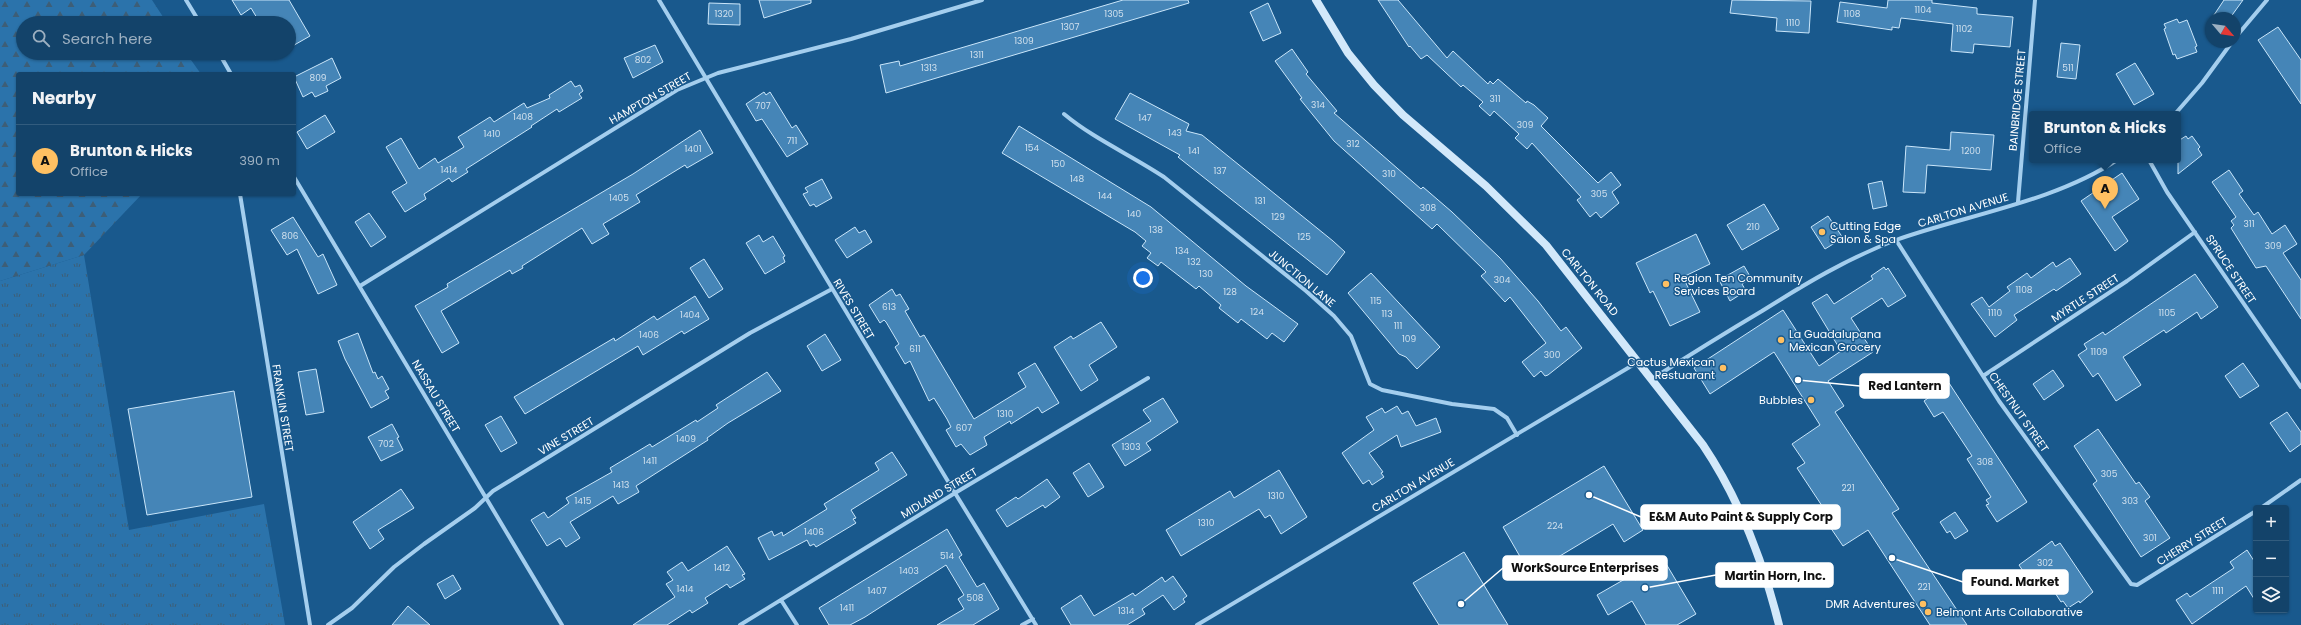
<!DOCTYPE html>
<meta charset="utf-8">
<style>
body{margin:0;font-family:Poppins,sans-serif;background:#1c4a70;color:#f1f3f6}
.controls{position:absolute;right:12px;bottom:12px;display:grid;overflow:hidden;border-radius:4px;box-shadow:0 1px 3px #0004}
.controls button{width:36px;height:36px;display:grid;place-items:center;padding:0;border:0;border-bottom:1px solid #325c7e;background:#13436a;color:#f1f3f6;font:20px sans-serif}
.compass{position:absolute;left:2205px;top:12px;width:36px;height:36px;border-radius:50%;background:#13436a;box-shadow:0 1px 3px #0004;rotate:119deg}
.you{position:absolute;left:1143px;top:278px;width:14px;height:14px;margin:-10px;border:3px solid #fff;border-radius:50%;background:#1a73e8;box-shadow:0 0 0 6px #1a73e833}
.badge{display:grid;place-items:center;width:26px;height:26px;border-radius:50%;background:#ffc062;color:#111;font-size:13px;font-weight:700}
.pin{position:absolute;translate:-50% -33px;filter:drop-shadow(0 1px 2px #0008)}
.pin::after{content:'';position:absolute;top:21px;width:14px;height:12px;background:inherit;clip-path:polygon(0 0,100% 0,50% 100%)}
.popup{position:absolute;left:2029px;top:111px;width:152px;height:52px;box-sizing:border-box;display:grid;place-content:center;border-radius:4px;background:#13436a;filter:drop-shadow(0 1px 3px #0005);font-size:13px;white-space:nowrap;color:#9db0c1}
.popup b{font-size:15px;color:#f1f3f6}
.popup::after{content:'';position:absolute;left:50%;top:100%;margin-left:-8px;border:8px solid transparent;border-top-color:#13436a}
.list{margin:0;padding:0;list-style:none}
h2{display:flex;justify-content:space-between;align-items:center;height:52px;margin:0;padding:0 16px;font-size:17px}
h2 small{font-size:13px;font-weight:400;color:#9db0c1}
.list li{display:grid;grid-template-columns:26px 1fr auto;gap:12px;align-items:center;box-sizing:border-box;height:72px;padding:0 16px;border-top:1px solid #325c7e}
.list b{display:block;font-size:15px;white-space:nowrap}
.list p{margin:0;font-size:13px;white-space:nowrap;color:#9db0c1}
.list em{font-size:13px;font-style:normal;color:#9db0c1}
.icon{flex:none;width:22px;height:22px;fill:none;stroke:currentColor;stroke-width:2;stroke-linecap:round;stroke-linejoin:round}
.map{position:relative;flex:none;width:2301px;height:625px;overflow:hidden}
.search{position:absolute;background:#13436a;box-shadow:0 1px 3px #0004;left:16px;top:16px;width:280px;height:44px;display:flex;align-items:center;gap:10px;box-sizing:border-box;padding:0 14px;border-radius:22px;color:#9db0c1;font-size:15px}
.panel{position:absolute;background:#13436a;box-shadow:0 1px 3px #0004;left:16px;top:72px;width:280px;height:124px;border-radius:4px}
.map>svg:first-child{display:block}
.grass{fill:url(#grass-tufts)}
.forest{fill:url(#forest-firs)}
.building{fill:#4585b7;stroke:#cae6fa}
.lines{fill:none;stroke-linecap:round;stroke-linejoin:round}
.minor{stroke:#a4ceee;stroke-width:4}
.secondary{stroke:#d2e8fa;stroke-width:8}
.poi-dot{fill:#ffc062;stroke:#19598d;stroke-width:1.5}
.labels{text-anchor:middle;stroke-width:3;stroke-linejoin:round;paint-order:stroke}
.number-label{font-size:9px;fill:#d0e0ed}
.street-label{font-size:11px;fill:#fff;stroke:#19598d}
.poi-label{font-size:11px;fill:#fff;stroke:#19598d;text-anchor:start}
.leader{fill:none;stroke:#fff;stroke-width:1.5}
.callout-dot{fill:#fff;stroke:#19598d;stroke-width:1.5}
.callout{fill:#fff;stroke:#fff;stroke-width:1.5}
.callout-label{font-size:12px;text-anchor:middle;font-weight:bold;fill:#111}
</style>
<div class="map">
<svg width="2301" height="625" viewBox="0 0 2301 625">
<defs>
<pattern id="grass-tufts" width="24" height="20" patternUnits="userSpaceOnUse"><rect width="24" height="20" fill="#2b73ab"/><path d="M3 7l-1-3M5 7V3M7 7l1-3M15 17l-1-3M17 17v-4M19 17l1-3" fill="none" stroke="#3d5e77"/></pattern>
<pattern id="forest-firs" width="22" height="20" patternUnits="userSpaceOnUse"><rect width="22" height="20" fill="#2b73ab"/><path d="M5 1l3.5 6h-7zM16 11l3.5 6h-7z" fill="#3d5e77"/></pattern>
</defs>
<rect width="100%" height="100%" fill="#19598d"/>
<path class="grass" d="M84,255L129,530L264,504L285,625H0V281Z"/>
<path class="forest" d="M0,0H152L167,23H23V53H186L201,74H18V194H142L84,255L0,281Z"/>
<path class="building" d="M232,0H289L310,36L289,48V23H260L251,8L241,15Z
M759,0H811V3L764,18Z
M1123,0H1188L1189,3L886,93L880,65L899,61L900,66Z
M1378,0H1398L1447,58L1453,51L1488,84L1490,81L1493,84L1498,79L1526,103L1527,101L1534,105L1548,118L1541,126L1598,183L1611,172L1621,185L1612,192L1619,203L1601,218L1596,212L1590,217L1577,200L1581,197L1532,143L1527,149L1515,138L1519,134L1494,111L1490,116L1479,106L1483,102L1463,85L1461,87L1427,55L1421,59L1410,46L1409,47Z
M1732,0L1811,1L1809,33L1776,31L1777,18L1730,13Z
M1888,0H1932V3L1977,8V14L2013,17L2010,47L1974,44L1973,53L1951,51L1953,24L1901,18L1899,28L1892,27V30L1837,22L1840,2L1887,8Z
M2224,0H2243L2230,18H2212Z
M709,3L740,4V25L708,24Z
M1268,3L1281,33L1263,41L1250,12Z
M2177,19L2179,23L2187,20L2197,46L2195,47L2197,52L2177,59L2175,54L2173,55L2164,29L2166,28L2164,24Z
M2278,27L2301,60V104L2258,40Z
M2061,43L2080,45L2076,79L2057,77Z
M655,45L663,62L633,78L624,58Z
M1292,49L1308,72L1306,74L1337,111L1334,113L1421,189L1423,187L1452,212L1500,258L1538,301L1561,331L1566,327L1582,348L1548,375L1545,376L1541,371L1534,377L1522,362L1546,343L1510,297L1505,302L1481,276L1486,272L1437,224L1432,229L1334,141L1300,99L1302,98L1275,61Z
M332,58L341,78L326,86L328,91L315,97L312,92L303,97L294,77Z
M2135,63L2154,94L2134,105L2116,74Z
M571,81L575,87L580,85L583,91L579,94L582,98L559,112L557,109L531,126L532,127L466,169L468,172L452,182L449,178L424,194L426,199L405,212L392,192L407,183L386,147L401,138L419,169L435,158L438,163L464,147L458,137L490,117L494,122L524,103L527,108L550,98L549,95Z
M764,92L766,95L770,92L792,128L796,125L808,144L787,157L762,119L756,121L746,104Z
M1130,93L1189,124L1186,131L1202,135L1333,241L1345,252L1327,275L1178,157L1180,155L1115,119Z
M325,115L335,132L307,149L297,132Z
M1019,126L1151,207L1246,286L1298,324L1284,342L1272,333L1267,339L1241,319L1238,323L1219,308L1221,305L1199,286L1196,289L1161,262L1158,266L1147,258L1151,253L1142,246L1146,241L1135,232L1002,153Z
M700,130L713,153L687,168L685,165L636,195L640,202L603,224L609,234L592,244L582,228L522,266L523,268L512,274L510,270L441,311L459,343L442,353L415,306L448,287L447,284L633,174Z
M1951,132L1994,135L1991,170L1927,165L1925,193L1903,192L1906,146L1950,150Z
M2186,136L2188,139L2192,136L2200,147L2198,149L2202,155L2178,174V141Z
M2229,170L2243,191L2239,194L2254,215L2258,212L2272,234L2285,225L2297,244L2283,253L2301,280V319L2266,266L2256,268L2231,228L2234,225L2231,221L2236,217L2212,182Z
M2122,173L2139,199L2112,217L2128,241L2115,251L2081,201Z
M822,179L832,198L816,207L814,204L810,206L803,194L808,192L805,188Z
M1882,181L1887,206L1873,209L1868,184Z
M1764,204L1779,229L1742,250L1727,225Z
M369,213L386,237L371,247L355,222Z
M1828,216L1843,238L1825,249L1811,227Z
M293,217L318,257L323,254L337,285L318,294L297,249L287,255L271,230Z
M855,227L859,233L865,230L872,242L847,258L835,240Z
M1696,234L1710,264L1683,277L1700,312L1670,326L1653,291L1650,293L1636,263Z
M759,235L763,242L773,236L785,256L783,257L785,262L765,274L746,243Z
M2070,258L2081,274L2056,291L2054,289L2014,315L2017,320L1995,337L1971,304L1982,297L1989,307L2010,291L2007,287L2027,273L2031,278L2053,262L2056,267Z
M704,259L723,289L709,298L690,268Z
M1744,266L1751,278L1742,284L1746,291L1730,301L1719,280Z
M1884,267L1886,270L1888,268L1906,296L1888,307L1882,298L1851,318L1873,352L1828,381L1844,406L1835,412L1899,509L1892,513L1967,625H1930L1868,530L1843,546L1826,521L1830,518L1797,468L1805,463L1792,444L1820,425L1774,352L1710,394L1694,368L1783,310L1819,366L1841,351L1812,303L1827,294L1834,304L1873,279L1871,276Z
M1371,273L1440,347L1417,369L1406,357L1399,354L1348,293Z
M2195,274L2218,307L2201,319L2197,312L2166,333L2164,330L2123,357L2141,385L2116,401L2098,373L2093,377L2078,355L2087,349L2084,344L2103,332L2105,335Z
M892,289L896,296L900,294L909,309L905,311L920,337L924,335L974,419L1026,387L1018,373L1035,363L1059,403L1042,413L1038,407L1011,424L1010,421L984,437L987,445L970,455L961,444L956,447L946,430L951,427L947,419L934,398L929,401L910,361L905,364L895,347L899,344L886,322L884,320L880,323L869,305Z
M695,296L709,319L684,334L682,331L643,355L638,346L525,414L514,397L614,338L615,341L654,316L657,320Z
M1101,322L1117,347L1089,365L1098,380L1081,391L1054,347L1071,336L1073,339Z
M358,333L373,373L375,372L378,379L382,376L389,389L385,391L389,398L371,408L345,359L338,341Z
M825,334L841,360L822,371L807,346Z
M2243,363L2259,386L2240,398L2225,376Z
M316,369L324,412L306,415L298,372Z
M2053,370L2064,386L2044,400L2033,384Z
M767,372L781,391L728,423L707,438L708,440L636,486L639,492L618,504L613,496L570,522L580,538L566,547L560,538L547,546L531,520L544,512L548,518L569,503L566,498L612,472L610,468L650,444L652,447L696,420L697,422L718,408L716,405Z
M1949,383L2027,502L1997,522L1986,505L1989,504L1986,500L1991,497L1967,459L1972,456L1943,412L1934,417L1924,401Z
M234,391L252,497L147,515L128,409Z
M1163,398L1178,422L1146,443L1151,450L1125,466L1112,445L1151,421L1143,410Z
M1397,406L1402,414L1408,411L1416,426L1436,418L1441,432L1401,447L1397,435L1369,453L1383,472L1381,473L1384,477L1372,485L1369,480L1363,484L1342,453L1374,430L1366,417L1382,408L1385,413Z
M2287,412L2301,432V444L2290,452L2270,423Z
M501,416L517,443L501,452L485,425Z
M392,424L399,437L397,438L403,450L381,461L368,437Z
M2098,429L2136,484L2139,482L2150,497L2145,501L2170,538L2141,557L2093,484L2097,481L2074,446Z
M892,452L907,475L851,510L856,518L853,519L856,523L816,547L814,544L810,546L807,540L769,560L758,538L772,531L774,536L782,532L783,536L827,509L824,504L879,470L875,463Z
M1089,463L1104,487L1088,497L1073,473Z
M1604,466L1643,530L1624,542L1613,524L1530,574L1503,527Z
M1279,470L1307,517L1281,534L1270,515L1265,518L1259,509L1181,556L1166,530L1230,491L1234,498Z
M1047,479L1060,497L1045,508L1043,505L1007,527L996,510L1016,497L1018,499Z
M401,489L414,508L378,530L384,539L370,549L353,522Z
M1955,512L1968,531L1955,539L1950,531L1947,533L1940,522Z
M947,529L962,555L959,557L977,587L984,583L999,609L973,625H937L964,609L958,599L964,595L946,565L865,617L850,625H829L819,608Z
M2052,541L2055,546L2060,543L2093,592L2080,603L2079,601L2068,608L2063,601L2061,602L2046,579L2040,583L2035,576L2029,580L2019,565Z
M727,546L745,574L742,575L745,579L730,588L727,584L705,598L708,603L692,613L690,610L667,625H633L675,597L666,584L673,580L667,572L682,562L688,571Z
M2247,550L2256,564V602L2246,586L2192,624L2176,600L2187,593L2190,597L2234,568L2230,562Z
M1464,552L1508,625H1439L1413,583Z
M1665,562L1696,614L1677,625H1646L1632,601L1608,615L1597,595L1632,575L1635,580Z
M453,575L461,589L445,599L437,584Z
M1173,576L1187,596L1183,599L1185,602L1174,610L1163,595L1142,609L1145,614L1127,625H1071L1061,608L1081,595L1094,616L1133,593L1135,596L1162,577L1165,582Z
M408,606L430,625H392Z"/>
<g class="lines">
<path class="minor" d="M186,0L200,23
M659,0L955,493L1036,625
M2235,38L2267,0
M219,53L231,74
M1064,114C1094,139 1131,155 1164,177L1306,291L1334,316L1351,336L1370,384L1382,390L1452,404L1494,409L1507,418L1517,435
M2175,114L2202,83L2232,42
M2149,160L2167,192L2301,387
M294,177L562,625
M240,194L310,625
M2018,202L2035,0
M1896,240L1999,401L2131,584L2137,585L2256,511
M360,286L677,90L718,73L851,39L982,0
M1983,376L2127,281L2195,232
M1652,379C1688,356 1725,333 1762,311C1805,284 1848,258 1896,240C1966,215 2054,202 2117,160
M2261,508L2301,480
M781,600L797,625
M328,625L352,608L394,567L424,544L475,508L493,491L750,333L832,289
M740,625L955,493L1148,378
M1022,625L1033,619
M1197,625L1638,362"/>
<path class="secondary" d="M1316,0L1348,53L1374,85L1403,115L1486,186L1546,245L1703,445C1740,500 1763,561 1779,625"/>
</g>
<g class="poi-dot">
<circle cx="1822" cy="232" r="4"/>
<circle cx="1666" cy="284" r="4"/>
<circle cx="1781" cy="340" r="4"/>
<circle cx="1723" cy="368" r="4"/>
<circle cx="1811" cy="400" r="4"/>
<circle cx="1923" cy="604" r="4"/>
<circle cx="1928" cy="612" r="4"/>
</g>
<g class="labels">
<g class="number-label">
<text x="1923" y="13">1104</text>
<text x="724" y="17">1320</text>
<text x="1114" y="17">1305</text>
<text x="1852" y="17">1108</text>
<text x="1793" y="26">1110</text>
<text x="1070" y="30">1307</text>
<text x="1964" y="32">1102</text>
<text x="1024" y="44">1309</text>
<text x="977" y="58">1311</text>
<text x="643" y="63">802</text>
<text x="929" y="71">1313</text>
<text x="2068" y="71">511</text>
<text x="318" y="81">809</text>
<text x="1495" y="102">311</text>
<text x="1318" y="108">314</text>
<text x="763" y="109">707</text>
<text x="523" y="120">1408</text>
<text x="1145" y="121">147</text>
<text x="1525" y="128">309</text>
<text x="1175" y="136">143</text>
<text x="492" y="137">1410</text>
<text x="792" y="144">711</text>
<text x="1353" y="147">312</text>
<text x="1032" y="151">154</text>
<text x="693" y="152">1401</text>
<text x="1194" y="154">141</text>
<text x="1971" y="154">1200</text>
<text x="1058" y="167">150</text>
<text x="449" y="173">1414</text>
<text x="1220" y="174">137</text>
<text x="1389" y="177">310</text>
<text x="1077" y="182">148</text>
<text x="1599" y="197">305</text>
<text x="1105" y="199">144</text>
<text x="619" y="201">1405</text>
<text x="1260" y="204">131</text>
<text x="1428" y="211">308</text>
<text x="1134" y="217">140</text>
<text x="1278" y="220">129</text>
<text x="2249" y="227">311</text>
<text x="1753" y="230">210</text>
<text x="1156" y="233">138</text>
<text x="290" y="239">806</text>
<text x="1304" y="240">125</text>
<text x="2273" y="249">309</text>
<text x="1182" y="254">134</text>
<text x="1194" y="265">132</text>
<text x="1206" y="277">130</text>
<text x="1502" y="283">304</text>
<text x="2024" y="293">1108</text>
<text x="1230" y="295">128</text>
<text x="1376" y="304">115</text>
<text x="889" y="310">613</text>
<text x="1257" y="315">124</text>
<text x="1995" y="316">1110</text>
<text x="2167" y="316">1105</text>
<text x="1387" y="317">113</text>
<text x="690" y="318">1404</text>
<text x="1398" y="329">111</text>
<text x="649" y="338">1406</text>
<text x="1409" y="342">109</text>
<text x="915" y="352">611</text>
<text x="2099" y="355">1109</text>
<text x="1552" y="358">300</text>
<text x="1005" y="417">1310</text>
<text x="964" y="431">607</text>
<text x="686" y="442">1409</text>
<text x="386" y="447">702</text>
<text x="1131" y="450">1303</text>
<text x="650" y="464">1411</text>
<text x="1985" y="465">308</text>
<text x="2109" y="477">305</text>
<text x="621" y="488">1413</text>
<text x="1848" y="491">221</text>
<text x="1276" y="499">1310</text>
<text x="583" y="504">1415</text>
<text x="2130" y="504">303</text>
<text x="1206" y="526">1310</text>
<text x="1555" y="529">224</text>
<text x="814" y="535">1406</text>
<text x="2150" y="541">301</text>
<text x="947" y="559">514</text>
<text x="2045" y="566">302</text>
<text x="722" y="571">1412</text>
<text x="909" y="574">1403</text>
<text x="1924" y="590">221</text>
<text x="685" y="592">1414</text>
<text x="877" y="594">1407</text>
<text x="2218" y="594">1111</text>
<text x="975" y="601">508</text>
<text x="847" y="611">1411</text>
<text x="1126" y="614">1314</text>
</g>
<g class="street-label">
<text transform="translate(650 98) rotate(-30)" y="4">HAMPTON STREET</text>
<text transform="translate(2017 100) rotate(-85)" y="4">BAINBRIDGE STREET</text>
<text transform="translate(1963 210) rotate(-17)" y="4">CARLTON AVENUE</text>
<text transform="translate(2231 269) rotate(56)" y="4">SPRUCE STREET</text>
<text transform="translate(1302 278) rotate(40)" y="4">JUNCTION LANE</text>
<text transform="translate(1590 282) rotate(51)" y="4">CARLTON ROAD</text>
<text transform="translate(2085 298) rotate(-33)" y="4">MYRTLE STREET</text>
<text transform="translate(854 309) rotate(59)" y="4">RIVES STREET</text>
<text transform="translate(436 396) rotate(59)" y="4">NASSAU STREET</text>
<text transform="translate(283 408) rotate(81)" y="4">FRANKLIN STREET</text>
<text transform="translate(2019 412) rotate(55)" y="4">CHESTNUT STREET</text>
<text transform="translate(566 436) rotate(-31)" y="4">VINE STREET</text>
<text transform="translate(1413 485) rotate(-31)" y="4">CARLTON AVENUE</text>
<text transform="translate(939 493) rotate(-31)" y="4">MIDLAND STREET</text>
<text transform="translate(2192 541) rotate(-32)" y="4">CHERRY STREET</text>
</g>
<g class="poi-label">
<text x="1830" y="230">Cutting Edge<tspan x="1830" dy="13">Salon &amp; Spa</tspan></text>
<text x="1674" y="282">Region Ten Community<tspan x="1674" dy="13">Services Board</tspan></text>
<text x="1789" y="338">La Guadalupana<tspan x="1789" dy="13">Mexican Grocery</tspan></text>
<text x="1715" y="366" text-anchor="end">Cactus Mexican<tspan x="1715" dy="13">Restuarant</tspan></text>
<text x="1803" y="404" text-anchor="end">Bubbles</text>
<text x="1915" y="608" text-anchor="end">DMR Adventures</text>
<text x="1936" y="616">Belmont Arts Collaborative</text>
</g>
</g>
<path class="leader" d="M1798 380L1860 386M1589 495L1641 517M1461 604L1503 568M1645 588L1716 575M1892 558L1963 582"/>
<g class="callout-dot">
<circle cx="1798" cy="380" r="4"/>
<circle cx="1589" cy="495" r="4"/>
<circle cx="1461" cy="604" r="4"/>
<circle cx="1645" cy="588" r="4"/>
<circle cx="1892" cy="558" r="4"/>
</g>
<g class="callout">
<rect x="1860" y="374" width="89" height="24" rx="4"/>
<rect x="1641" y="505" width="199" height="24" rx="4"/>
<rect x="1503" y="556" width="164" height="24" rx="4"/>
<rect x="1716" y="563" width="117" height="24" rx="4"/>
<rect x="1963" y="570" width="105" height="24" rx="4"/>
</g>
<g class="callout-label">
<text x="1905" y="390">Red Lantern</text>
<text x="1741" y="521">E&amp;M Auto Paint &amp; Supply Corp</text>
<text x="1585" y="572">WorkSource Enterprises</text>
<text x="1775" y="580">Martin Horn, Inc.</text>
<text x="2015" y="586">Found. Market</text>
</g>
</svg>
<div class="controls">
<button>+</button>
<button>−</button>
<button><svg class="icon" aria-label="layers" viewBox="0 0 24 24"><path d="M12 4l9 5-9 5-9-5zM3 14l9 5 9-5"/></svg></button>
</div>
<svg class="compass" viewBox="-18 -18 36 36"><path d="M0-13l5 13h-10z" fill="#e53935"/><path d="M0 13l5-13h-10z" fill="#9db0c1"/></svg>
<div class="you"></div>
<div class="pin badge" style="left:2105px;top:209px">A</div>
<div class="popup"><b>Brunton &amp; Hicks</b>Office</div>
<div class="search"><svg class="icon" aria-label="search" viewBox="0 0 24 24"><circle cx="10" cy="10" r="6"/><path d="M15 15l6 6"/></svg>Search here</div>
<section class="panel">
<h2>Nearby<small></small></h2>
<ul class="list">
<li><span class="badge">A</span><div><b>Brunton &amp; Hicks</b><p>Office</p></div><em>390 m</em></li>
</ul>
</section>
</div>
